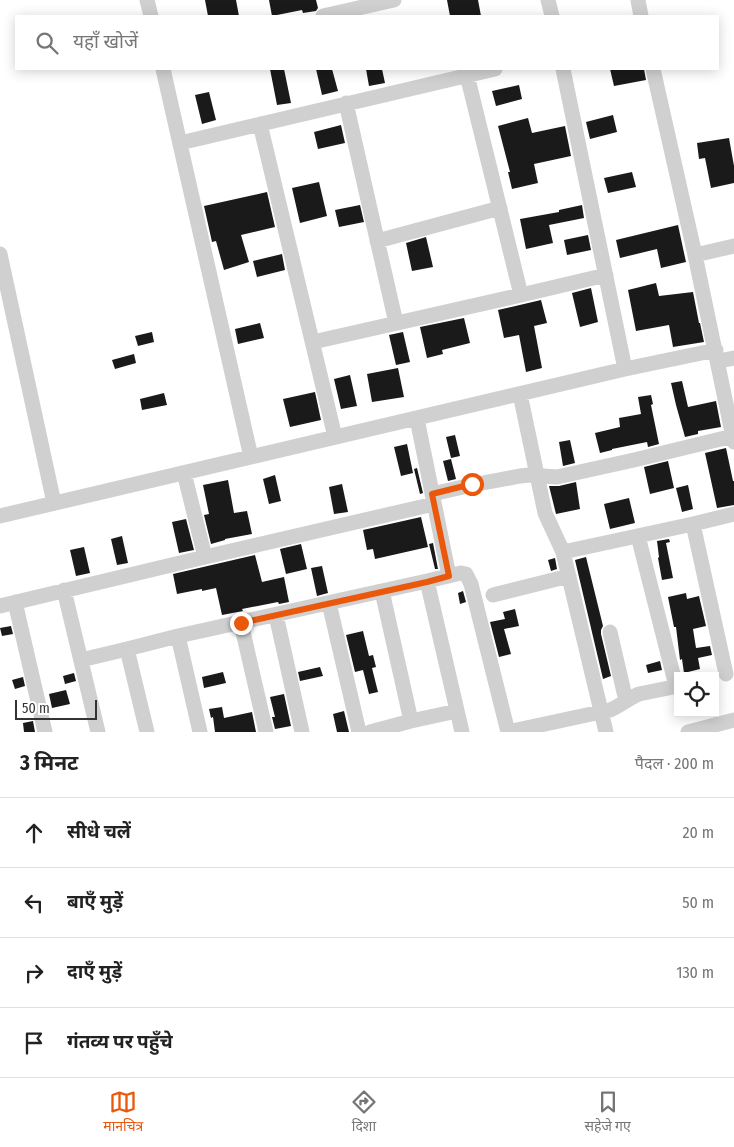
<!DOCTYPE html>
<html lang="hi">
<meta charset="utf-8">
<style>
body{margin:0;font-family:"Fira Sans Condensed","Noto Sans Devanagari",sans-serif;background:#f6f6f6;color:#222}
.controls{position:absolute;right:15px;bottom:15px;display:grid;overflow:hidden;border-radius:0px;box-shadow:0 2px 12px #0003}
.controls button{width:45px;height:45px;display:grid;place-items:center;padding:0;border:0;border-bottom:1px solid #e0e0e0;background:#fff;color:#222;font:25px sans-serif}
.scale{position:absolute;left:15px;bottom:12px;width:82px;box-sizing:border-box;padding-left:5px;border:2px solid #333;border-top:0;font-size:14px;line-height:18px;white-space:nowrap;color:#333;-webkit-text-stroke:4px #fff;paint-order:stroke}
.stop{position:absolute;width:15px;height:15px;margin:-11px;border:4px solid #ea580c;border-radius:50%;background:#fff}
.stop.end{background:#ea580c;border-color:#fff;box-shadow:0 1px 5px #0008}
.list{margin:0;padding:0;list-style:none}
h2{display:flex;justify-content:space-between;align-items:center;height:65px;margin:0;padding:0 20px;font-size:21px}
h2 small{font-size:16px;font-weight:400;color:#767676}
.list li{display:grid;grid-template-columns:32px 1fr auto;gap:15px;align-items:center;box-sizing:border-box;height:70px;padding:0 20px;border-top:1px solid #e0e0e0}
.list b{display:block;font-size:19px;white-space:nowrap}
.list em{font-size:16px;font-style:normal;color:#767676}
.icon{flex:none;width:28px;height:28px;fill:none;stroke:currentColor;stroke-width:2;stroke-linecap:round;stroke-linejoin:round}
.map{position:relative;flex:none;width:734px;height:732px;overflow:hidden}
.search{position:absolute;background:#fff;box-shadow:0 2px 12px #0003;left:15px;right:15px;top:15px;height:55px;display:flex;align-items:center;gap:12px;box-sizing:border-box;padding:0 18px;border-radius:0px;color:#767676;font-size:19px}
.sheet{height:345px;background:#fff}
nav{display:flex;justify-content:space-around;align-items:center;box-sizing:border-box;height:70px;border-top:1px solid #e0e0e0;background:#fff;font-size:14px;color:#767676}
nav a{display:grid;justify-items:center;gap:2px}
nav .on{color:#ea580c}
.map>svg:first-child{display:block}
.building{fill:#1a1a1a}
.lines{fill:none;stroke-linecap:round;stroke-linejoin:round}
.minor{stroke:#d0d0d0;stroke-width:15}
.route{stroke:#ea580c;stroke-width:6}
</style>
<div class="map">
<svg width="734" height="732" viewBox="0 0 734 732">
<rect width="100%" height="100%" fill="#fff"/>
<path class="building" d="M205,0H236L239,16H208Z
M269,0H316L318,8L316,11L303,13L302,10L272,16Z
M447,0H478L481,16H450Z
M270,69H284L291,103L277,105Z
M316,69H332L338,91L322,95Z
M366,69H382L385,83L369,86Z
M610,69H644L646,80L614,86Z
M519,85L522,99L496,106L492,91Z
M209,92L216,120L202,124L195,95Z
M613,115L617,132L590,139L586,122Z
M528,118L532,133L565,126L571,156L534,164L538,183L512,189L508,172H510L498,126Z
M341,125L345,143L318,149L314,132Z
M729,138L734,166V183L711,188L705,158L699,159L697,143Z
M632,172L636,187L608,193L604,178Z
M319,182L327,216L300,223L292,188Z
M267,192L275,227L241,235L249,262L224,270L216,241L212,242L204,206Z
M360,205L364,222L339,227L335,210Z
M582,205L584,218L549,225L553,243L526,249L520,219L559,212V210Z
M678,225L686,262L661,268L657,249L620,258L616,240Z
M588,235L591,250L567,255L564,240Z
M426,237L433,267L412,271L406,243Z
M282,254L285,270L257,277L253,261Z
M656,283L659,296L693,292L699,323H700L704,342L673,347L669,325L636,331L628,290Z
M591,288L598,322L580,327L572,293Z
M541,300L547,323L534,326L542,368L526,372L519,335L504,338L498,310Z
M464,318L470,343L442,350L443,354L427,358L420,327Z
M260,323L264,338L238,344L235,329Z
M152,332L154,342L138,346L135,336Z
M403,332L410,362L396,365L389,335Z
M134,354L136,363L115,369L112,360Z
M398,368L404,397L372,402L367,374Z
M350,375L357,406L341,409L334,379Z
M682,381L688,407L716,401L721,427L698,431V434L685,437L676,405L671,383Z
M315,392L321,420L290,427L283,399Z
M164,393L167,405L142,410L140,399Z
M651,395L653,404L651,405L659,444L648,447L647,442L612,449V450L600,453L595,433L620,427L619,418L641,414L638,397Z
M455,435L460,456L451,458L446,437Z
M570,440L575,463L563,466L559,442Z
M407,444L413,473L401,476L394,447Z
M726,448L733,481H734V505L717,508L705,453Z
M451,459L456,479L448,481L443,461Z
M668,461L674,488L650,494L644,467Z
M417,468L423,493L420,494L414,469Z
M275,475L281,501L269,504L263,479Z
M228,480L234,513L247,511L252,534L225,539V540L211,544L204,515L209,514L203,485Z
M576,482L580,509L556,514L549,486H559Z
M342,484L348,512L334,514L329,487Z
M688,485L693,509L682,512L676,488Z
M629,498L635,523L610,529L604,504Z
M421,517L428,547L375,559L373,549L367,550L363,530Z
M186,519L194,550L179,553L172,522Z
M122,536L128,563L117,565L111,539Z
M669,539L670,542L666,543L673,578L662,580L658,558L659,557L657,541Z
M433,543L438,569H435L429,544Z
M301,544L307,569L286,574L280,549Z
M84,547L90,573L76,576L70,550Z
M255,555L262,582L284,577L289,602L279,604L278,602L242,609L243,611L222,615L216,588L202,591V589L177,594L173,574Z
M586,557L603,626L601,630V634L611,676L603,679L575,560Z
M555,558L557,569L551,571L548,560Z
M322,566L328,593L317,596L311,568Z
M463,591L466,602L460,604L458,593Z
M686,593L687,599L699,596L706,626L693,629L696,648L710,646L712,655L698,658L700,669L684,673L682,659L680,660L676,627H674L668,597Z
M515,609L519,626L504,629L511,654L499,657L490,622L505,619L503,612Z
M11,626L13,634L2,636L0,628Z
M363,631L369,656L373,655L376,667L372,668L378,692L369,694L363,670L355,672L346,635Z
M660,661L662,670L648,673L646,665Z
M320,667L323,676L300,681L298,672Z
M223,672L226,683L204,688L202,677Z
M74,673L76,681L65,684L63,676Z
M23,677L25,686L15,689L12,680Z
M66,690L70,704L52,708L49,694Z
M284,694L291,726L275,729L272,717H275L270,697Z
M222,707L224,718L252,712L256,732H215L213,717L211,718L209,709Z
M344,711L349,732H337L333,714Z
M33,721L35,732H24L23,723Z"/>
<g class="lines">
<path class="minor" d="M147,0L151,16
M548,0L552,16
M638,0L641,16
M323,16L394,0
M163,69L251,457
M563,69L625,369
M653,69L695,255L734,442
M467,75L521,295
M346,103L396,323
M260,124L335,437
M180,143L495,69
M377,241L500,208
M0,254L54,503
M695,255L734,246
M313,342L521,295L606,275
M718,361L734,358
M520,394L545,513L563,552L606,732
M417,419L449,576
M184,473L205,557
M432,494L472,485L520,476L529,475L557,477L634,460L733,436
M0,516L625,369L716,350
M693,524L726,674
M638,536L676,686
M563,552L693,524L734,514
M427,581L462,732
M64,590L98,732
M382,591L411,721
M493,595L569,576
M15,602L45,732
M329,603L359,732
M0,606L205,557L434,504
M276,615L302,732
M241,623L266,732
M610,632L626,701
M178,636L200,732
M127,649L147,732
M81,660L127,649L178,636L427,581L461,573L466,574L471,584L508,732L610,710C620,706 629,698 639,694L678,686
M370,732L411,721L457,711
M688,732L734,720"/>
</g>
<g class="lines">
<path class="route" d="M241,623L427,582L449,576L432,494L472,484"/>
</g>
</svg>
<div class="controls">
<button><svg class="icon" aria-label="locate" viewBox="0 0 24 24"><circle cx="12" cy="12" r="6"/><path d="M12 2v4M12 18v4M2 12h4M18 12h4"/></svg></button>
</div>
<div class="scale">50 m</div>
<div class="stop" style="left:472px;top:484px"></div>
<div class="stop end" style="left:241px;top:623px"></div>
<div class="search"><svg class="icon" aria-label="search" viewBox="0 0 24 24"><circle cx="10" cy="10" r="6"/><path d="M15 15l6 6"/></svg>यहाँ खोजें</div>
</div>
<section class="sheet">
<h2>3 मिनट<small>पैदल · 200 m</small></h2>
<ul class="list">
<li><svg class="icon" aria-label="ahead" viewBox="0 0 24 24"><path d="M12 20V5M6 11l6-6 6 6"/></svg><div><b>सीधे चलें</b></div><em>20 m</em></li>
<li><svg class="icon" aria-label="left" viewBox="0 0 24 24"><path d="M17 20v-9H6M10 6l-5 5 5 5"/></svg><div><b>बाएँ मुड़ें</b></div><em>50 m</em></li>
<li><svg class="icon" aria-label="right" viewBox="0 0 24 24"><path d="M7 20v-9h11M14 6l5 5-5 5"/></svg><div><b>दाएँ मुड़ें</b></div><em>130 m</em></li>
<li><svg class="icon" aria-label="arrive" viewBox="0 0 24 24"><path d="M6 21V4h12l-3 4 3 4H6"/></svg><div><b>गंतव्य पर पहुँचे</b></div></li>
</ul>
</section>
<nav>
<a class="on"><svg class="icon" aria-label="map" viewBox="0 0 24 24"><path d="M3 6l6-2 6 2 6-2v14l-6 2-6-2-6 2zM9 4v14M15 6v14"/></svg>मानचित्र</a>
<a><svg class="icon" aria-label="directions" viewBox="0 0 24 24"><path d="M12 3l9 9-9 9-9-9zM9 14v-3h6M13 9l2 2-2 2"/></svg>दिशा</a>
<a><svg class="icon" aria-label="saved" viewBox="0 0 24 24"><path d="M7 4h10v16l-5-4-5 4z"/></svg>सहेजे गए</a>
</nav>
